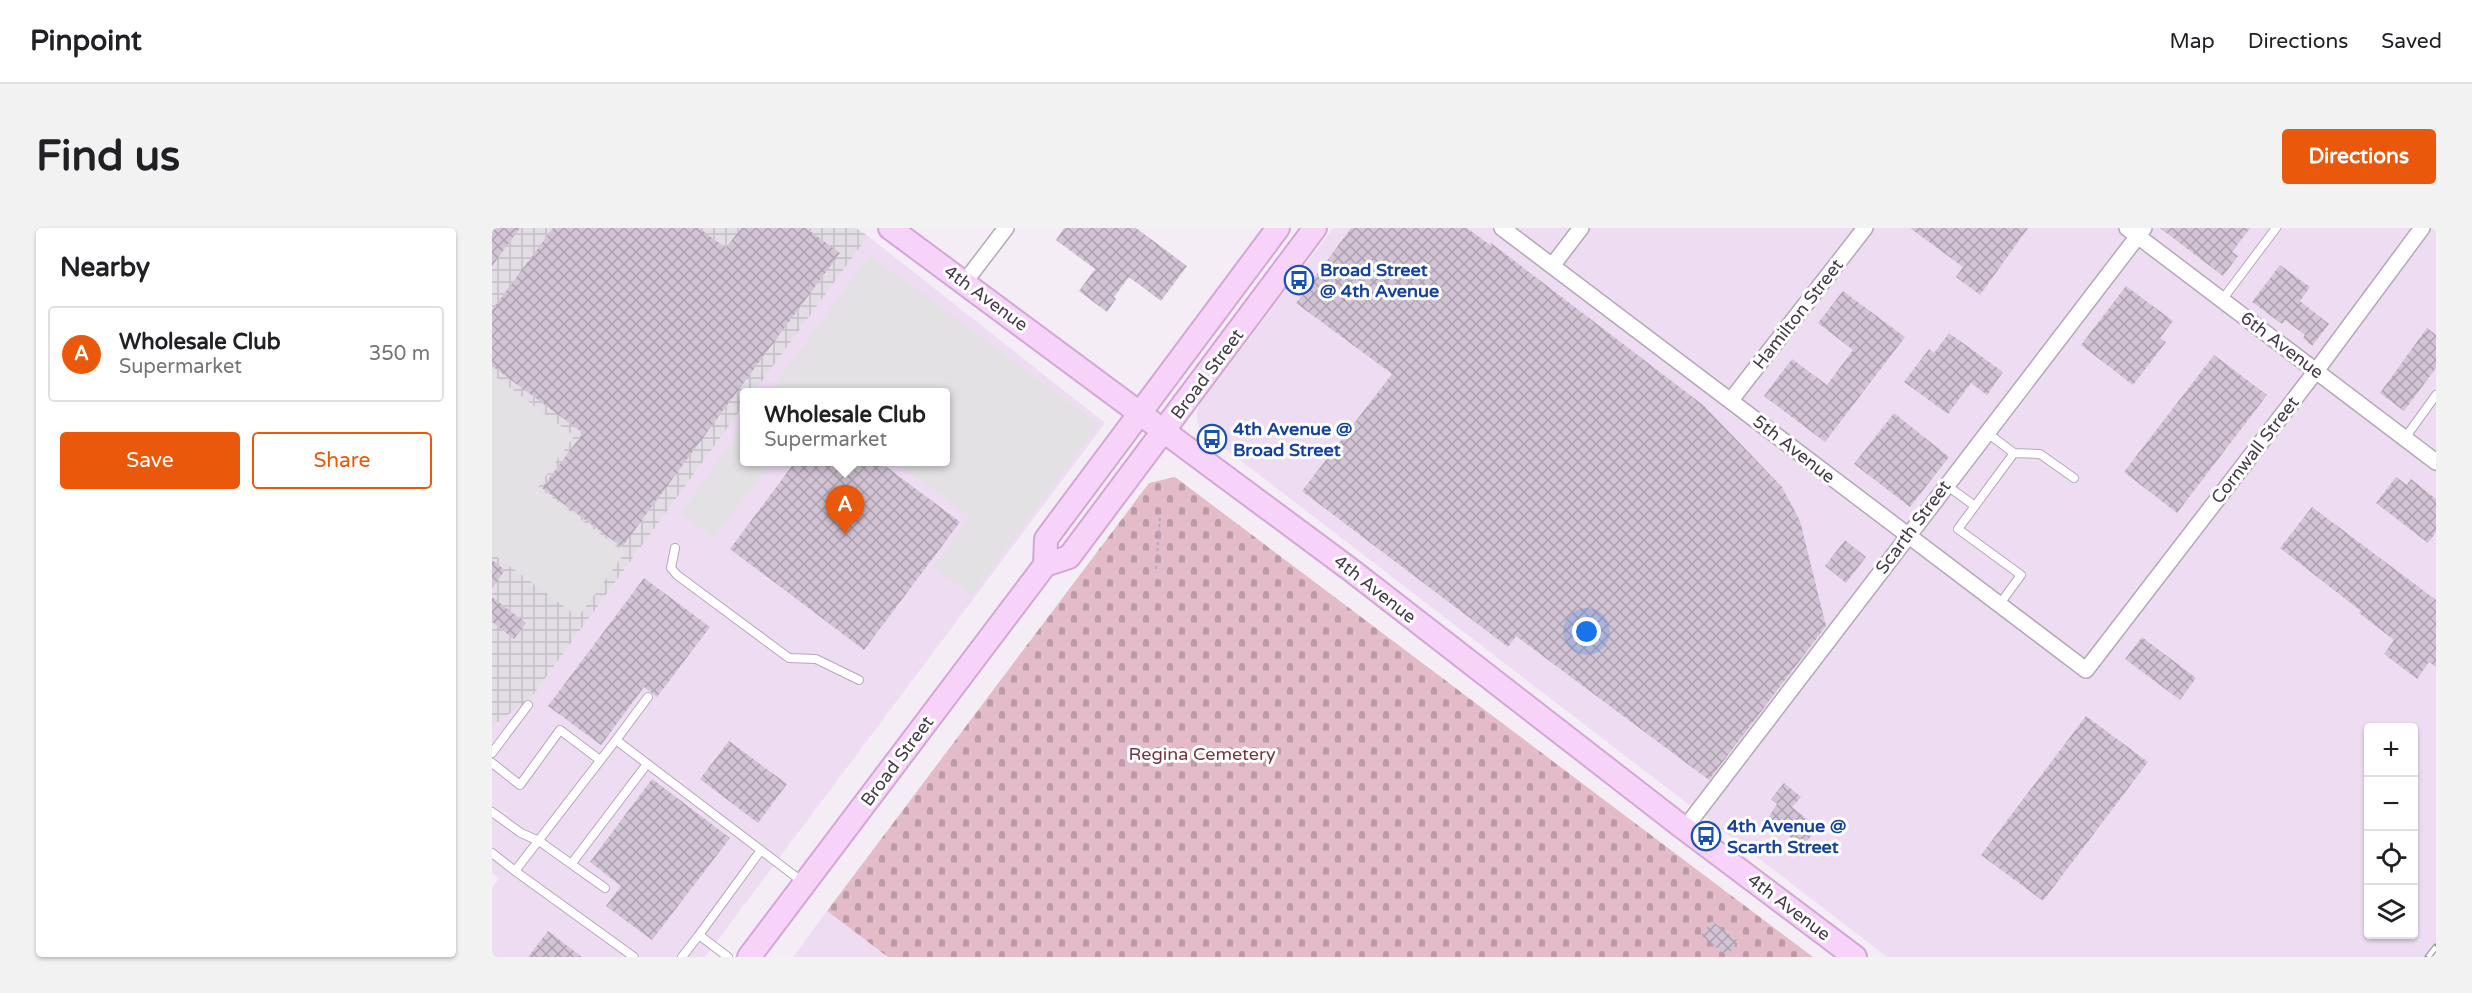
<!DOCTYPE html>
<meta charset="utf-8">
<style>
body{margin:0;font-family:"Varela Round",sans-serif;background:#f2f2f2;color:#202124}
.controls{position:absolute;right:18px;bottom:18px;display:grid;overflow:hidden;border-radius:6px;box-shadow:0 2px 4px #0004}
.controls button{width:54px;height:54px;display:grid;place-items:center;padding:0;border:0;border-bottom:2px solid #e0e0e0;background:#fff;color:#202124;font:30px sans-serif}
.you{position:absolute;left:1095px;top:404px;width:21px;height:21px;margin:-15px;border:4px solid #fff;border-radius:50%;background:#1a73e8;box-shadow:0 0 0 9px #1a73e833}
.badge{display:grid;place-items:center;width:39px;height:39px;border-radius:50%;background:#ea580c;color:#fff;font-size:20px;font-weight:700}
.pin{position:absolute;translate:-50% -50px;filter:drop-shadow(0 2px 3px #0008)}
.pin::after{content:'';position:absolute;top:32px;width:21px;height:18px;background:inherit;clip-path:polygon(0 0,100% 0,50% 100%)}
.popup{position:absolute;left:248px;top:160px;width:210px;height:78px;box-sizing:border-box;display:grid;place-content:center;border-radius:6px;background:#fff;filter:drop-shadow(0 2px 4px #0005);font-size:20px;white-space:nowrap;color:#757577}
.popup b{font-size:22px;color:#202124}
.popup::after{content:'';position:absolute;left:50%;top:100%;margin-left:-12px;border:12px solid transparent;border-top-color:#fff}
.list{margin:0;padding:0;list-style:none}
h2{display:flex;justify-content:space-between;align-items:center;height:78px;margin:0;padding:0 24px;font-size:26px}
h2 small{font-size:20px;font-weight:400;color:#757577}
.list li{display:grid;grid-template-columns:39px 1fr auto;gap:18px;align-items:center;box-sizing:border-box;height:96px;margin:0 12px 12px;padding:0 12px;border:2px solid #e0e0e0;border-radius:6px}
.list b{display:block;font-size:22px;white-space:nowrap}
.list p{margin:0;font-size:20px;white-space:nowrap;color:#757577}
.list em{font-size:20px;font-style:normal;color:#757577}
.actions{display:flex;gap:12px;padding:18px 24px}
.actions a{flex:1;padding:14px 0;border:2px solid #ea580c;border-radius:6px;text-align:center;font-size:21px;color:#ea580c}
.actions .main{background:#ea580c;color:#fff}
.icon{flex:none;width:33px;height:33px;fill:none;stroke:currentColor;stroke-width:2;stroke-linecap:round;stroke-linejoin:round}
.map{position:relative;flex:none;width:1944px;height:729px;overflow:hidden;border-radius:6px}
header{display:flex;align-items:center;gap:36px;box-sizing:border-box;height:84px;padding:0 30px;background:#fff;border-bottom:2px solid #e0e0e0}
header strong{font-size:28px}
nav{display:flex;gap:33px;margin-inline-start:auto;font-size:21px}
.intro{display:flex;align-items:center;justify-content:space-between;box-sizing:border-box;height:144px;padding:0 36px}
h1{margin:0;font-size:42px}
.button{padding:15px 27px;border-radius:6px;background:#ea580c;color:#fff;font-size:21px;font-weight:700}
main{display:flex;gap:36px;padding:0 36px}
aside{flex:1;background:#fff;border-radius:6px;box-shadow:0 2px 4px #0004}
.map>svg:first-child{display:block}
.commercial{fill:#eedcf3;fill-rule:evenodd}
.industrial{fill:url(#industrial-grid)}
.cemetery{fill:url(#cemetery-stones)}
.parking{fill:#e4e1e4}
.building{fill:url(#building-cross-hatch)}
.lines{fill:none;stroke-linecap:round;stroke-linejoin:round}
.service-casing{stroke:#b4a8b7;stroke-width:10}
.minor-casing{stroke:#b4a8b7;stroke-width:18}
.secondary-casing{stroke:#d2a7d4;stroke-width:26}
.path{stroke:#bca4bf;stroke-width:2;stroke-dasharray:3 3;stroke-linecap:butt}
.service{stroke:#fff;stroke-width:8}
.minor{stroke:#fff;stroke-width:15}
.secondary{stroke:#f8d3f9;stroke-width:22}
.rail-casing{stroke:#9a9a9a;stroke-width:7}
.rail{stroke:#fff;stroke-width:4.5;stroke-dasharray:14;stroke-linecap:butt}
.labels{text-anchor:middle;stroke-width:6;stroke-linejoin:round;paint-order:stroke}
.transit-label{font-size:18px;font-weight:bold;fill:#164399;stroke:#fff;text-anchor:start}
.street-label{font-size:18px;fill:#463b49;stroke:#fff}
.park-label{font-size:18px;fill:#75343f;stroke:#fff}
</style>
<header>
<strong>Pinpoint</strong>
<nav><a>Map</a><a>Directions</a><a>Saved</a></nav>
</header>
<div class="intro"><h1>Find us</h1><a class="button">Directions</a></div>
<main>
<aside>
<h2>Nearby<small></small></h2>
<ul class="list">
<li><span class="badge">A</span><div><b>Wholesale Club</b><p>Supermarket</p></div><em>350 m</em></li>
</ul>
<div class="actions"><a class="main">Save</a><a>Share</a></div>
</aside>
<div class="map">
<svg width="1944" height="729" viewBox="0 0 1944 729">
<defs>
<pattern id="industrial-grid" width="8" height="8" patternUnits="userSpaceOnUse" patternTransform="scale(1.5)"><rect width="8" height="8" fill="#e3dee5"/><path d="M0 4h8M4 0v8" fill="none" stroke="#c4bfc6"/></pattern>
<pattern id="cemetery-stones" width="16" height="16" patternUnits="userSpaceOnUse" patternTransform="scale(1.5)"><rect width="16" height="16" fill="#e4bbc9"/><path d="M2 7V4a2 2 0 0 1 4 0v3zM10 15v-3a2 2 0 0 1 4 0v3z" fill="#bb99a5"/></pattern>
<pattern id="building-cross-hatch" width="8" height="8" patternUnits="userSpaceOnUse" patternTransform="scale(1.5)"><rect width="8" height="8" fill="#d2c4d5"/><path d="M0 0l8 8M0 8l8-8" fill="none" stroke="#aca0af"/></pattern>
</defs>
<rect width="100%" height="100%" fill="#f4edf5"/>
<path class="commercial" d="M841,0H1944V729H1395L709,202L705,193V184L708,176ZM1876,500H1922V706H1876Z
M376,8L613,195L213,729H0V660L7,650L0,645V498L38,471L252,177V234H454V164H262Z
M335,683L396,729H301Z"/>
<path class="industrial" d="M0,0H364L376,8L262,164H252V177L38,471L0,498Z"/>
<path class="cemetery" d="M683,249L1321,729H396L335,683L657,255Z"/>
<path class="parking" d="M378,27L607,196L480,367L441,338L478,289L403,234H454V164H277Z
M0,146L82,208L46,259L133,325L86,389L0,325Z
M252,197V234H279L222,310L188,285Z"/>
<path class="building" d="M0,0H28L0,38Z
M61,0H207L234,20L249,0H314L348,25L130,319L50,260L91,205L0,138V82Z
M572,0H644L695,38L669,73L637,49L622,69L624,71L615,84L587,63L603,41L564,12Z
M859,0H975L998,17L999,15L1211,177L1290,259L1308,293L1334,398L1217,552L1024,408L1016,419L810,263L900,146L804,75Z
M1418,0H1536L1488,67L1464,49L1471,39Z
M1668,0H1758L1740,24L1746,28L1731,48Z
M1788,37L1818,59L1808,73L1837,96L1820,118L1811,110L1813,107L1793,92L1790,96L1760,74Z
M1634,58L1681,93L1668,110L1674,114L1641,157L1589,117Z
M1351,63L1413,109L1333,214L1272,168L1300,131L1335,157L1361,122L1326,95Z
M1935,100L1944,107V140L1912,183L1888,165Z
M1457,105L1511,144L1495,167L1479,155L1456,186L1412,154L1437,121L1442,125Z
M1722,127L1775,167L1685,285L1632,244Z
M1402,185L1457,229L1418,279L1362,236Z
M303,234H388L468,294L372,422L238,321Z
M1904,249L1915,257L1919,251L1944,271V304L1936,315L1884,275Z
M1820,279L1944,372V439L1937,434L1925,451L1892,426L1902,412L1867,385L1869,383L1788,320Z
M1353,312L1374,329L1354,355L1333,338Z
M0,332L13,342L0,360Z
M152,350L218,399L165,469L152,459L109,517L56,478Z
M0,369L34,395L22,411L0,394Z
M1650,409L1704,450L1688,472L1633,431Z
M1594,488L1656,534L1551,673L1489,627Z
M237,513L295,556L266,595L208,551Z
M160,551L238,610L160,712L114,678L129,658L98,634Z
M1292,555L1309,569L1300,579L1326,600L1310,619L1276,590L1285,576L1279,571Z
M1220,693L1246,713L1235,728L1209,707Z
M56,703L90,729H36Z"/>
<g class="lines">
<g class="service-casing">
<path id="service" d="M1730,72L1784,0
M1494,204L1522,225L1466,301L1529,347L1507,377
M1913,210L1944,167
M1522,225L1548,226L1582,250
M1454,257L1483,278
M183,320L179,340L185,347L297,430L324,431L367,452
M156,469L124,512L312,655
M0,525L36,477
M0,535L28,557L68,502L108,532
M0,584L29,605L47,613L113,660
M0,625L23,643L124,512
M80,635L155,536
M23,643L142,729
M207,707L269,622
M190,729L207,707L236,729"/>
</g>
<g class="minor-casing">
<path id="minor" d="M1010,0L1594,442L1824,143L1930,0
M1635,0L1944,234
M1060,38L1089,0
M472,55L514,0
M1239,172L1373,0
M1193,600L1652,0"/>
</g>
<g class="secondary-casing">
<path id="secondary" d="M398,0L859,342L1189,598L1363,729
M553,337L554,311L786,0
M257,729L553,337L577,329L823,0"/>
</g>
<path class="path" d="M664,341L668,289"/>
<use href="#service" class="service"/>
<use href="#minor" class="minor"/>
<use href="#secondary" class="secondary"/>
<g class="rail-casing">
<path id="rail" d="M1936,729L1944,719"/>
</g>
<use href="#rail" class="rail"/>
</g>
<defs>
<g id="bus-ring" transform="scale(1.5)"><circle r="9.5" fill="#fff" stroke="#1a4fb4" stroke-width="1.5"/><path d="M-5-6H5V4H4V6H2V4H-2V6H-4V4H-5ZM-3.5-4V0h7V-4ZM-3.5 1.2v1.5H-2V1.2ZM2 1.2v1.5H3.5V1.2Z" fill="#1a4fb4"/></g>
</defs>
<g fill-rule="evenodd">
<use href="#bus-ring" x="807" y="52"/>
<use href="#bus-ring" x="720" y="211"/>
<use href="#bus-ring" x="1214" y="608"/>
</g>
<g class="labels">
<g class="transit-label">
<text x="828" y="48">Broad Street<tspan x="828" dy="21">@ 4th Avenue</tspan></text>
<text x="741" y="207">4th Avenue @<tspan x="741" dy="21">Broad Street</tspan></text>
<text x="1235" y="604">4th Avenue @<tspan x="1235" dy="21">Scarth Street</tspan></text>
</g>
<g class="street-label">
<text transform="translate(494 70) rotate(36)" y="6">4th Avenue</text>
<text transform="translate(1306 86) rotate(-52)" y="6">Hamilton Street</text>
<text transform="translate(1790 117) rotate(37)" y="6">6th Avenue</text>
<text transform="translate(715 146) rotate(-53)" y="6">Broad Street</text>
<text transform="translate(1302 221) rotate(38)" y="6">5th Avenue</text>
<text transform="translate(1763 222) rotate(-52)" y="6">Cornwall Street</text>
<text transform="translate(1421 299) rotate(-53)" y="6">Scarth Street</text>
<text transform="translate(883 361) rotate(38)" y="6">4th Avenue</text>
<text transform="translate(405 533) rotate(-53)" y="6">Broad Street</text>
<text transform="translate(1297 679) rotate(37)" y="6">4th Avenue</text>
</g>
<g class="park-label">
<text x="710" y="532">Regina Cemetery</text>
</g>
</g>
</svg>
<div class="controls">
<button>+</button>
<button>−</button>
<button><svg class="icon" aria-label="locate" viewBox="0 0 24 24"><circle cx="12" cy="12" r="6"/><path d="M12 2v4M12 18v4M2 12h4M18 12h4"/></svg></button>
<button><svg class="icon" aria-label="layers" viewBox="0 0 24 24"><path d="M12 4l9 5-9 5-9-5zM3 14l9 5 9-5"/></svg></button>
</div>
<div class="you"></div>
<div class="pin badge" style="left:353px;top:307px">A</div>
<div class="popup"><b>Wholesale Club</b>Supermarket</div>
</div>
</main>
